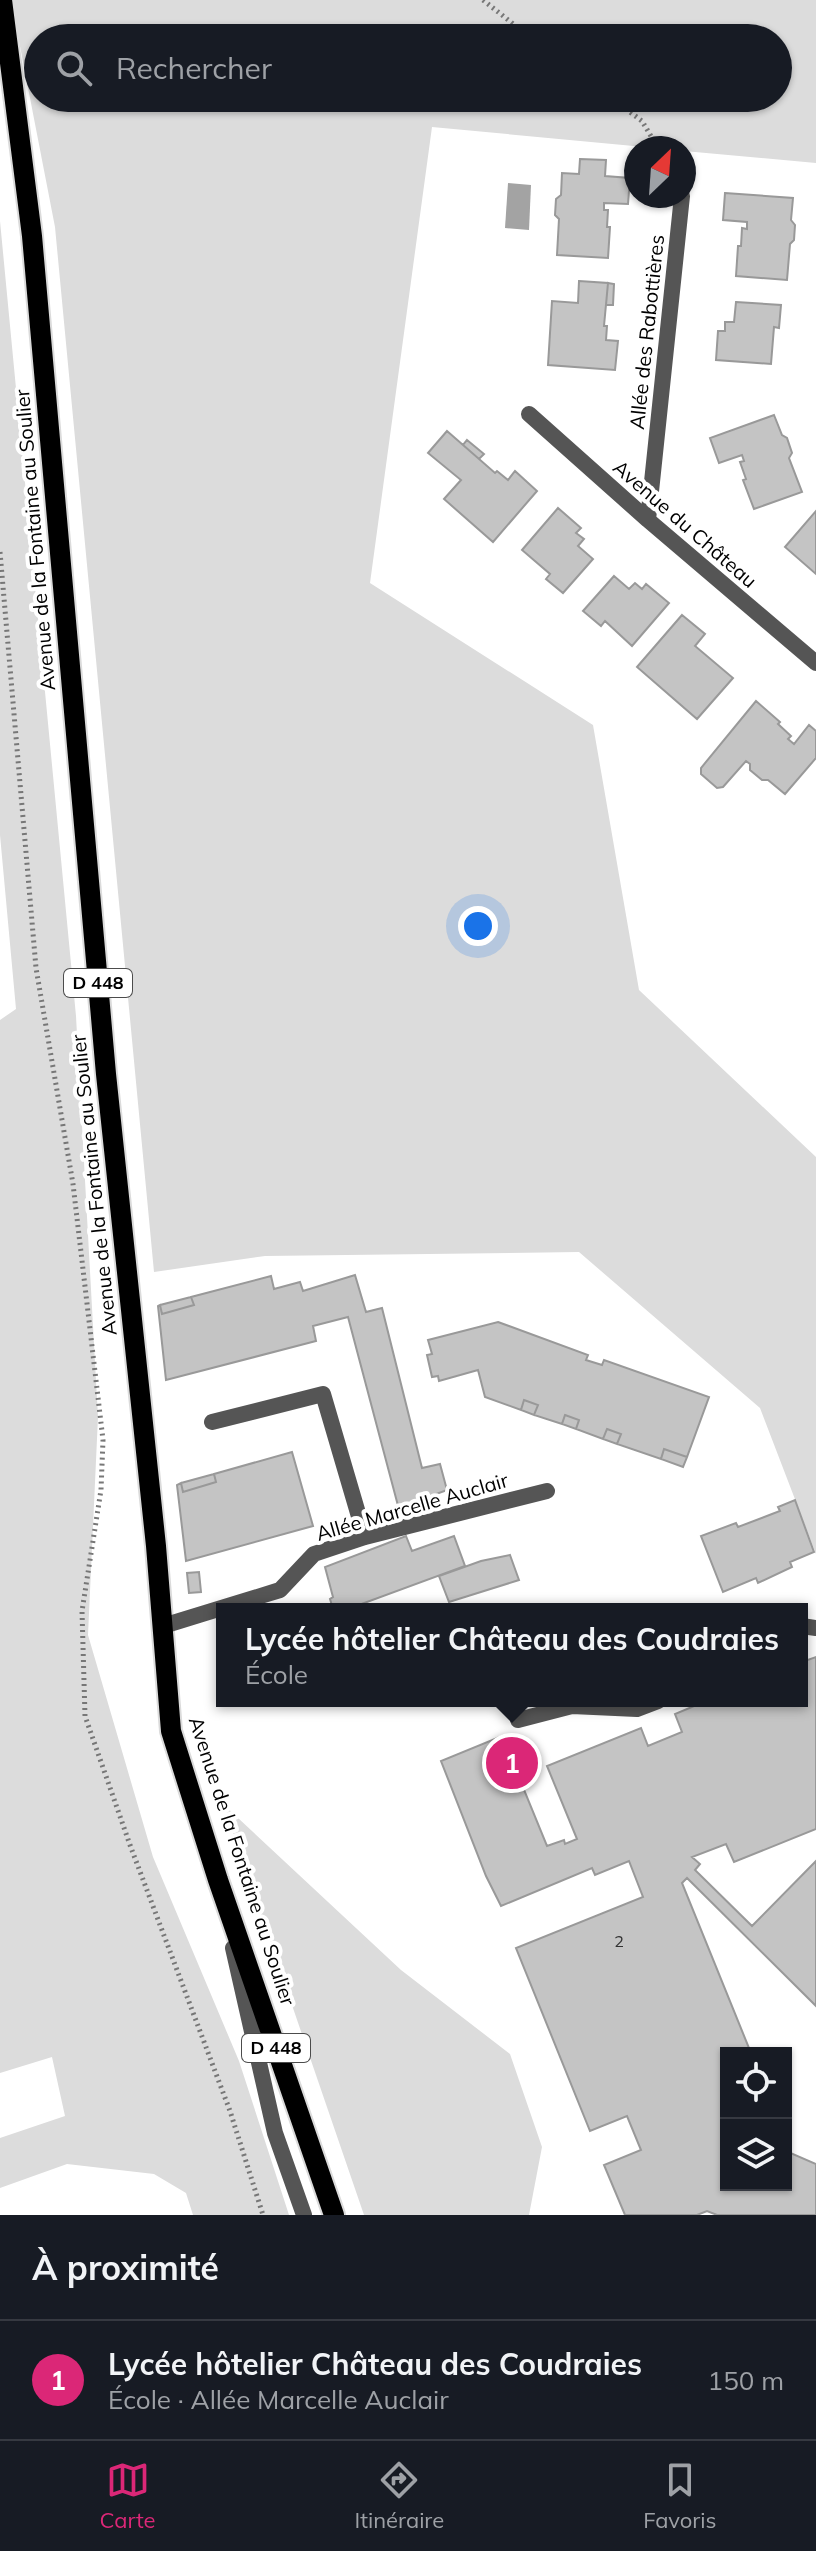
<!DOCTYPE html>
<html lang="fr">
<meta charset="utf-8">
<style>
body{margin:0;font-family:Mulish,sans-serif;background:#242831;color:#f1f3f6}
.controls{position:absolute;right:24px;bottom:24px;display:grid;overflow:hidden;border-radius:0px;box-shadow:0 2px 6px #0004}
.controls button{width:72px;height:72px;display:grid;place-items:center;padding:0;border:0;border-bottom:2px solid #363941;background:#171b24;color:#f1f3f6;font:40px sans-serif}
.compass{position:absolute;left:624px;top:136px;width:72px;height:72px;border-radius:50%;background:#171b24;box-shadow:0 2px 6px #0004;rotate:25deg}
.you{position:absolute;left:478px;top:926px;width:28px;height:28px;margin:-20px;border:6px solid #fff;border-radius:50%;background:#1a73e8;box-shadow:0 0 0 12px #1a73e833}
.badge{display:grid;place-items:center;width:52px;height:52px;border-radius:50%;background:#db2777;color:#fff;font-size:26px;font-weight:700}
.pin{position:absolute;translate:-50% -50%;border:4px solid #fff;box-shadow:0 2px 8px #0006}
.popup{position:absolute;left:216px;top:1603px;width:592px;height:104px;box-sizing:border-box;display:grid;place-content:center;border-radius:0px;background:#171b24;filter:drop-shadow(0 2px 6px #0005);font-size:26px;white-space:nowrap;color:#9ea1a6}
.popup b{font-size:30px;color:#f1f3f6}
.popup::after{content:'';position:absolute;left:50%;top:100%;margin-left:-16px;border:16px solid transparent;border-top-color:#171b24}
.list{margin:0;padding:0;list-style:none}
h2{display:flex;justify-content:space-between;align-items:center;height:104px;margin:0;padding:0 32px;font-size:34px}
h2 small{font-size:26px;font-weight:400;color:#9ea1a6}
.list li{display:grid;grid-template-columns:52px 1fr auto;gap:24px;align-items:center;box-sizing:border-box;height:120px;padding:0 32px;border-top:2px solid #363941}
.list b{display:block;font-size:30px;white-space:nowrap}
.list p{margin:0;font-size:26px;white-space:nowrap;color:#9ea1a6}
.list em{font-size:26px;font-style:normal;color:#9ea1a6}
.icon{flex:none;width:44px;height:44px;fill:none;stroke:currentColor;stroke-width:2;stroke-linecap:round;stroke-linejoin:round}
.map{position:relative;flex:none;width:816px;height:2215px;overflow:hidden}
.search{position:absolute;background:#171b24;box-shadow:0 2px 6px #0004;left:24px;right:24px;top:24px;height:88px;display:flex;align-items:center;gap:20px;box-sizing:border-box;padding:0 28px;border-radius:44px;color:#9ea1a6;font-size:30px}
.sheet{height:224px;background:#171b24}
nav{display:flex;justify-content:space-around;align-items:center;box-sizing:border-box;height:112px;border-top:2px solid #363941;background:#171b24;font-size:22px;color:#9ea1a6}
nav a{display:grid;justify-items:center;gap:4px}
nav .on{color:#db2777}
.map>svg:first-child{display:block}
.green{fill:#dcdcdc;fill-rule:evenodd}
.water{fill:#a3a3a3}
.building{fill:#c4c4c4;stroke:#999;stroke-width:2}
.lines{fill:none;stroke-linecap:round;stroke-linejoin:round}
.primary-casing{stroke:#dbdbdb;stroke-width:24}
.path{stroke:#777;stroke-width:5;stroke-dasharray:2 4;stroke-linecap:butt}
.service{stroke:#555;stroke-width:16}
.minor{stroke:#555;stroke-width:16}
.primary{stroke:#000;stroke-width:20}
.labels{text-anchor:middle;stroke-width:8;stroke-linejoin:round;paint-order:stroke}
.number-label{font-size:16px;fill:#313131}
.shield{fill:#fff;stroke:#4c4c4c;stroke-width:2}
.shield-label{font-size:18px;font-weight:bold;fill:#000}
.street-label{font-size:20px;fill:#000;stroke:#fff}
</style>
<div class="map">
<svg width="816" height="2215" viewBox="0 0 816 2215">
<rect width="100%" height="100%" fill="#fff"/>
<path class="green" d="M11,0H816V163L684,151V148H655L432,127L370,583L593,725L639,990L816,1157V1554L760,1408L579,1252L265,1256L154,1272L55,227ZM38,38H778V98H38Z
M0,221L76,1016L98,1417L88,1635L153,1857L239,2061L289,2215H193L186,2193L154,2174L67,2164L0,2188V2138L65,2116L52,2057L0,2073V1020L16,1009L0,835Z
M223,1804L401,1970L510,2054L542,2147L529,2215H364Z"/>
<path class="water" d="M508,183L531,185L529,230L505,228Z"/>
<path class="building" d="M580,159L606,160L605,176L630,178L628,204L604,203V210H608L607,227H610L608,258L557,255L559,219L555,215L556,199L561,195L562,173L579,174Z
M725,193L793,198L791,220L795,225L794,240L790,244L787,280L736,276L738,246H741L742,228L747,229V222L723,220Z
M579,281L608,283L604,326H607L606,340L618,341L615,370L548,365L552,301L578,303Z
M608,283L614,284L613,305H606Z
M736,302L781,305L779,328L774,327L771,364L716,360L718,331H725V322H734Z
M774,415L782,435L787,438L792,453L789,458L802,492L754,509L743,480L746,479L740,462L744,461L742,455L719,463L710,438Z
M447,431L495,473L497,471L508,480L515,471L537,491L493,542L444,499L461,480L428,453Z
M467,440L484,454L479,459L463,445Z
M558,508L581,528L576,533L584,539L578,546L593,559L563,593L546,579L550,574L522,550Z
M816,511V574L785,547Z
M614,576L629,589L635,583L642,589L646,584L669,603L632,646L605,621L601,626L583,611Z
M682,615L705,634L695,646L733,678L697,719L637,667Z
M756,701L780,722L778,724L791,736L788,739L794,744L809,725L816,731V758L785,794L768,780H762L750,770V764L746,761L723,787L717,788L701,774V768Z
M355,1275L366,1312L382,1308L422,1468L440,1464L447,1490L436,1494L439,1504L401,1517L348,1317L313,1326L316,1341L166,1380L158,1306L160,1305L162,1314L194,1305L191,1297L271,1276L274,1289L300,1282L303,1291Z
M191,1297L194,1305L162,1314L160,1305Z
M498,1322L588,1355L586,1360L602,1365L604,1360L709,1397L687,1457L664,1449L661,1459L617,1444L621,1434L607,1429L603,1439L576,1429L579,1420L565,1415L562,1424L534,1415L538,1405L524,1400L521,1410L485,1397L478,1370L439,1381L438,1376L432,1377L427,1355L432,1354L428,1340Z
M524,1400L538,1405L534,1415L521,1410Z
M565,1415L579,1420L576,1429L562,1424Z
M607,1429L621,1434L617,1444L603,1439Z
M664,1449L687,1457L683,1467L661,1459Z
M292,1452L313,1526L186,1561L177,1485L181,1483L183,1492L216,1482L214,1474Z
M214,1474L216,1482L183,1492L181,1483Z
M795,1500L814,1552L790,1562L792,1567L758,1583L756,1578L723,1592L701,1536L736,1523L738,1527L772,1514L780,1511L778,1507Z
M406,1536L412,1551L454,1536L465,1566L348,1609H333L330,1599L333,1597L325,1567Z
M510,1555L519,1580L449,1602L439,1576L481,1561Z
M199,1572L201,1592L189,1593L187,1573Z
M816,1657V1829L734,1862L726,1844L692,1857L700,1864L695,1870L752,1926L816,1861V2006L687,1878L682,1883L751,2053H726V2185H786V2151L816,2164V2215H717L707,2211L697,2215H625L604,2165L641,2150L627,2116L590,2131L516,1948L643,1897L629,1861L595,1875L592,1868L501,1906L486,1876L441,1761L502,1736L547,1846L564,1840L565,1844L577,1839L547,1766L641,1728L648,1746L682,1732L675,1714L706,1701H802V1662Z"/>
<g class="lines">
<g class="primary-casing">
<path id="primary" d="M2,0L32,236L106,1074L156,1546L171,1731L218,1880L334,2215"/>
</g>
<path class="path" d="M483,0L531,38
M611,98L642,121L658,148
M0,552L36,968L73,1184L103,1440L101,1490L82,1611L85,1716L130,1845L230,2111L263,2215"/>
<path class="service" d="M802,1626L816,1628
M518,1720L572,1706L637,1709L658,1701
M233,1948L275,2133L304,2215"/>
<path class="minor" d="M529,414L648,520L816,663
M648,520L682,196
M212,1422L323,1394L365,1537
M163,1626L280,1590L314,1554L365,1537L547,1491"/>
<use href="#primary" class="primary"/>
</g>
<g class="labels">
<g class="number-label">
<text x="619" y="1947">2</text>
</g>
<g class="shield">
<rect x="64" y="969" width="68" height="28" rx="6"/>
<rect x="242" y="2034" width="68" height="28" rx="6"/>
</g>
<g class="shield-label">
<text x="98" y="989">D 448</text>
<text x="276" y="2054">D 448</text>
</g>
<g class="street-label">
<text transform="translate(647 332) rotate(-84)" y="7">Allée des Rabottières</text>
<text transform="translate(685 524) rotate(41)" y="7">Avenue du Château</text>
<text transform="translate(35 540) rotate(-95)" y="7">Avenue de la Fontaine au Soulier</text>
<text transform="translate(94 1185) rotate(-96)" y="7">Avenue de la Fontaine au Soulier</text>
<text transform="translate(412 1507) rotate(-16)" y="7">Allée Marcelle Auclair</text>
<text transform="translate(242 1861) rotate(72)" y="7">Avenue de la Fontaine au Soulier</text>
</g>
</g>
</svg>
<div class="controls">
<button><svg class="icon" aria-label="locate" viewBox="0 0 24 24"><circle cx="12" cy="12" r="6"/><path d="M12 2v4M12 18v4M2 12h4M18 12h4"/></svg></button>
<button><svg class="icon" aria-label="layers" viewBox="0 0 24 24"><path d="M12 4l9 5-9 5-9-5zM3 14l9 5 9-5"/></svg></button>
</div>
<svg class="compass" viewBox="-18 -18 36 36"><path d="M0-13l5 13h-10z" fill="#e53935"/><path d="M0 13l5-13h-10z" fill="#9ea1a6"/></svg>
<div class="you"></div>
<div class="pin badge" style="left:512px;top:1763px">1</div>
<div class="popup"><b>Lycée hôtelier Château des Coudraies</b>École</div>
<div class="search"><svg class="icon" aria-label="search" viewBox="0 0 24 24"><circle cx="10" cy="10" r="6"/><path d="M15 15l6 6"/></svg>Rechercher</div>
</div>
<section class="sheet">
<h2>À proximité<small></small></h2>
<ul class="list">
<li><span class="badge">1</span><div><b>Lycée hôtelier Château des Coudraies</b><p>École · Allée Marcelle Auclair</p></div><em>150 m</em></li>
</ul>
</section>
<nav>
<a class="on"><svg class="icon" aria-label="map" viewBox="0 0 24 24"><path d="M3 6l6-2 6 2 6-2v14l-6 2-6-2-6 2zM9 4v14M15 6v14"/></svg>Carte</a>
<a><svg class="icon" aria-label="directions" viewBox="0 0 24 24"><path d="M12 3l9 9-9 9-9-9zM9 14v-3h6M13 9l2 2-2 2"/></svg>Itinéraire</a>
<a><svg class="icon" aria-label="saved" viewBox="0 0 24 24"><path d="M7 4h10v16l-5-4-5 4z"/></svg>Favoris</a>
</nav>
